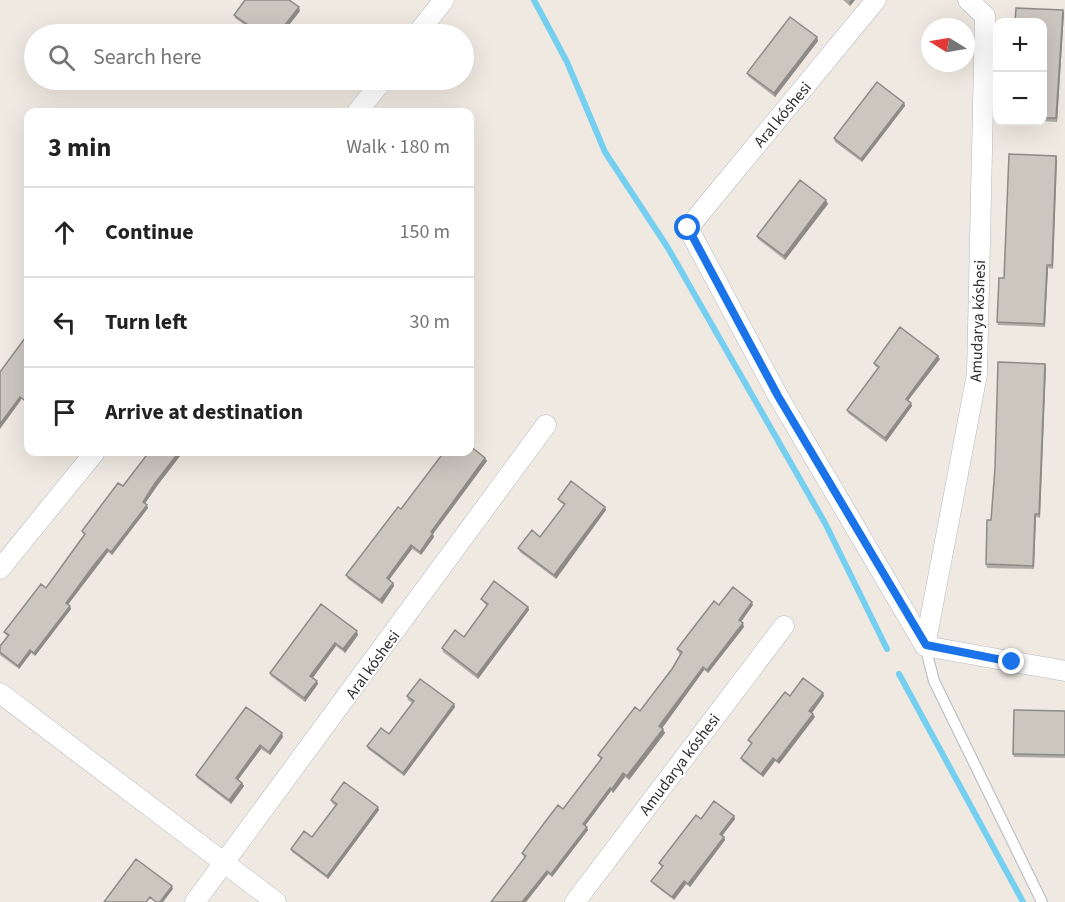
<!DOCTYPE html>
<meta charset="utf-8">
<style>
body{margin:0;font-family:"Source Sans 3",sans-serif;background:#f6f6f6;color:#222}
.controls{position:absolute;right:18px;top:18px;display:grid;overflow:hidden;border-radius:12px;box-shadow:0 6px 24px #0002}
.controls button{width:54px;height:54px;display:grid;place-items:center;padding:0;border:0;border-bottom:2px solid #e0e0e0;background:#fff;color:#222;font:30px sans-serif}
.compass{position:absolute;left:921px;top:18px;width:54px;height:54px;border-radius:50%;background:#fff;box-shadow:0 6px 24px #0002;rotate:281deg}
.stop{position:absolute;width:18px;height:18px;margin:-14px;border:4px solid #1a73e8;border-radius:50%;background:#fff}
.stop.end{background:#1a73e8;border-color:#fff;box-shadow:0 2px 6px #0008}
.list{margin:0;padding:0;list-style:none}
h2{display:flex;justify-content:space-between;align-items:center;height:78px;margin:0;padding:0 24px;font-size:26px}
h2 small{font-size:20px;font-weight:400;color:#767676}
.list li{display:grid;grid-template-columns:39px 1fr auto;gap:18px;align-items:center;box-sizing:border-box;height:90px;padding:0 24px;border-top:2px solid #e0e0e0}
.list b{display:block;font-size:22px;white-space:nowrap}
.list em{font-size:20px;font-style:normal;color:#767676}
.icon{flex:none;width:33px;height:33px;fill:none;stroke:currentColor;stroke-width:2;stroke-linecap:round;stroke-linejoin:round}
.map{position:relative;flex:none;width:1065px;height:902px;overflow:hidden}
.search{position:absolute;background:#fff;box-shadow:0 6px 24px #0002;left:24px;top:24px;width:450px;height:66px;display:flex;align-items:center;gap:15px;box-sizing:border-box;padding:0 21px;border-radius:33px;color:#767676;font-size:22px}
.panel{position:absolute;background:#fff;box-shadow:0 6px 24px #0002;left:24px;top:108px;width:450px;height:348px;border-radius:12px}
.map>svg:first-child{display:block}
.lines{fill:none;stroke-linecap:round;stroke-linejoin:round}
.stream{stroke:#75cff0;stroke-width:6}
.lane-casing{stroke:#b4b7c1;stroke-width:12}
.street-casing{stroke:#b4b7c1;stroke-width:21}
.lane{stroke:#fff;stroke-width:10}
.street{stroke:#fff;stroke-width:20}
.wall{fill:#afaba4}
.shaded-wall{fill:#8e8b86}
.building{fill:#cbc7bf;stroke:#8e8b86;stroke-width:1.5}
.route{stroke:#1a73e8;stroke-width:8}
.labels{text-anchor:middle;stroke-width:4.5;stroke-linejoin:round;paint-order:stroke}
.street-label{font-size:16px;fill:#2e2e2e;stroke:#fff}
</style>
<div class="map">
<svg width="1065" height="902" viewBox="0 0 1065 902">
<rect width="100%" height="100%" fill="#efe9e1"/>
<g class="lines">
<path class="stream" d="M534,0L567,62L605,152L668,248L825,523L887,649
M899,674L1023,902"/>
<g class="lane-casing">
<path id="lane" d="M925,646L934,681L1042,902"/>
</g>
<g class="street-casing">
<path id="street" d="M876,0L688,228L778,396L925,646L1065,671
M417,34L444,0
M357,112L383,80
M0,569L95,452
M925,646L977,374L985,16L968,0
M0,693L276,902
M195,902L546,425
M575,902L784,626"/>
</g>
<use href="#lane" class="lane"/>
<use href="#street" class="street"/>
</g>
<path class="wall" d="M843,0H855L850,6Z
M300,11L282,34H257L235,18L234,15Z
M1064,13L1057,122L1042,121V22Z
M817,37L818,41L775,97L748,76L747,73Z
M904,103L905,106L862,162L835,142L834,138Z
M1056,156L1057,160L1053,269L1048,268L1045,327L998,325L997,322L1004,278Z
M828,204L785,260L758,239L757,236Z
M940,359L908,400L912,406L886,442L848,413L847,410L878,368L875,366L874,363Z
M1045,364L1046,367L1040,518L1036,517L1034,569L987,568L986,564L991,520Z
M149,452H183L157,486L145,503L148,508L112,555L108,552L96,568L68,604L71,609L35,656L31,653L19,669L0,655V646L7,636L4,632L46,588L84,535L82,531L123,486Z
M485,458L487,461L433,534L434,537L421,555L412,549L389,580L393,583L394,586L382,604L348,579L346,575L401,509Z
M558,499L605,507L606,510L556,579L520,552L518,548L540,537L564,505L560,502Z
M481,599L528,607L529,610L478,679L443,652L442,648L464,637L487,606L483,602Z
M321,604L358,635L345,653L336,646L313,677L318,684L305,702L271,676L270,673Z
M719,605H753L741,622L744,627L708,673L704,670L662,728L665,733L629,780L625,777L613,793L611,791L585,826L588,830L552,877L548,874L526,902H491L524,858L522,853L563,809L601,760L598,755L640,711L672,669L680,654L679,653L677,649Z
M823,693L824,696L812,713L815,717L779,764L775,761L763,777L742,761L741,758L751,744L748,740L790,696Z
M407,696L454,704L455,707L404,776L368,749L367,746L389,734L412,703L408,700Z
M246,707L283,737L270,755L261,749L238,780L244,786L231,804L197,778L196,775Z
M1065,711V758L1014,757L1013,754Z
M331,800L379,810L328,879L292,852L291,849L312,837L336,806L332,803Z
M734,816L735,819L722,836L724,837L725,840L690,887L686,884L674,900L653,884L651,881L662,868L659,863L701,819Z"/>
<path class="shaded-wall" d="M851,0H855L850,6L849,2Z
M299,7L300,11L282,34H278Z
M1063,10L1064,13L1057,122L1056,118Z
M817,37L818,41L775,97L774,93Z
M904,103L905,106L862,162L861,159Z
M1056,156L1057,160L1053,269L1052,265Z
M826,200L828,204L785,260L784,256Z
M1047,265L1048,268L1045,327L1044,324Z
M938,356L940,359L907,402L906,399Z
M1045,364L1046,367L1040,518L1039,514Z
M28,394V399L25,403L24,400Z
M20,397L21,400L0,429V424Z
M911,403L912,406L886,442L885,438Z
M179,452H183L157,486L144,505L143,502L155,483Z
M485,458L487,461L433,534L434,537L421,555L420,552L431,532Z
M147,505L148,508L112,555L111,552Z
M605,507L606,510L556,579L554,575Z
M1035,514L1036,517L1034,569L1033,566Z
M411,545L412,549L388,581L387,578Z
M107,549L108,552L67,606L66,603Z
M393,583L394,586L382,604L380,600Z
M752,602L753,605L740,623L739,620Z
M70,606L71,609L35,656L34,653Z
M528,607L529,610L478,679L477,675Z
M743,623L744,627L708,673L707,670Z
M357,631L358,635L345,653L343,649Z
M335,643L336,646L312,679L310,676Z
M30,650L31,653L19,669L18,666Z
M703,667L704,670L661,730L659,726Z
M317,681L318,684L305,702L304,698Z
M823,693L824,696L811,714L809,711Z
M454,704L455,707L404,776L403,773Z
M813,714L815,717L779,764L777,761Z
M663,729L665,733L629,780L627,776Z
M282,733L283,737L270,755L269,752Z
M260,745L261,749L237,781L236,778Z
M773,758L775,761L763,777L761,774Z
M623,773L625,777L613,793L612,789Z
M242,783L244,786L231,804L229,800Z
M610,788L611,791L584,827L583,824Z
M378,807L379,810L328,879L327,876Z
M734,816L735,819L721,837L720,834Z
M587,827L588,830L552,877L551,874Z
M724,837L725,840L690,887L688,884Z
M547,871L548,874L526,902H522Z
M684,881L686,884L674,900L672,897Z
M172,886L173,889L163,902H160Z"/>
<path class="building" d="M245,0H289L299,7L278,34H261L234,15Z
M1016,8L1063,10L1056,118H1042V22H1015Z
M790,17L817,37L774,93L747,73Z
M877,82L904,103L861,159L834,138Z
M1009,154L1056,156L1052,265H1047L1044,324L997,322L999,278H1004Z
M800,180L826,200L784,256L757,236Z
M900,327L938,356L906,399L911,403L885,438L847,410L879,367L874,363Z
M28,334V394L24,400L20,397L0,424V372Z
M998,362L1045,364L1039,514H1035L1033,566L986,564L987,520H991L995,468Z
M470,446L485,458L431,532L433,533L420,552L411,545L387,578L393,583L380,600L346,575L398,507L401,509L444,452H470Z
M149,452H179L155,483L143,502L147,505L111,552L107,549L94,565L66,603L70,606L34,653L30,650L18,666L0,652V646L9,635L4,632L41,584L46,588L85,534L82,531L118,483L123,486Z
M571,481L605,507L554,575L518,548L532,530L540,537L565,504L558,499Z
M494,581L528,607L477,675L442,648L455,630L464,637L488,604L481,599Z
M733,587L752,602L739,620L743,623L707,670L703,667L659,726L663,729L627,776L623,773L612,789L610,788L583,824L587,827L551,874L547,871L522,902H491L526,856L522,853L545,822L558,805L563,809L602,758L598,755L635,707L640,711L672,669L682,652L677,649L697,623L714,601L719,605Z
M321,604L357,631L343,649L335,643L310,676L317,681L304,698L270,673Z
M803,678L823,693L809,711L813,714L777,761L773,758L761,774L741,758L752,743L748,740L785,692L790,696Z
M420,679L454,704L403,773L367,746L381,728L389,734L414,701L407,696Z
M246,707L282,733L269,752L260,745L236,778L242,783L229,800L196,775Z
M1014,710L1065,711V755L1013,754Z
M344,782L378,807L327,876L291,849L304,831L312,837L337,804L331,800Z
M714,801L734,816L720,834L724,837L688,884L684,881L672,897L651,881L663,866L659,863L696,815L701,819Z
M136,859L172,886L160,902H156L150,897L146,902H104Z"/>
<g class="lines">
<path class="route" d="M688,228L778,396L926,645L1012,662"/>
</g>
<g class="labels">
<g class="street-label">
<text transform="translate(782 114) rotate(-50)" y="6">Aral kóshesi</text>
<text transform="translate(977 321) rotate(-88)" y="6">Amudarya kóshesi</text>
<text transform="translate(372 664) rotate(-54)" y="6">Aral kóshesi</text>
<text transform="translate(679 764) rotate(-53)" y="6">Amudarya kóshesi</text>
</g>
</g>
</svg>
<div class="controls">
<button>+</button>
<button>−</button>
</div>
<svg class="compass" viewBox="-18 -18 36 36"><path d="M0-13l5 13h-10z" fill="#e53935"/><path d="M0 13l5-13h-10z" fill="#767676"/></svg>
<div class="stop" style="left:688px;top:228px"></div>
<div class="stop end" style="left:1012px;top:662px"></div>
<div class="search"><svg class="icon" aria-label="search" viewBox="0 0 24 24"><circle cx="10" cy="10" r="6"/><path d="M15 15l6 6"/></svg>Search here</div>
<section class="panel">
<h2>3 min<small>Walk · 180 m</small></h2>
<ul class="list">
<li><svg class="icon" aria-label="ahead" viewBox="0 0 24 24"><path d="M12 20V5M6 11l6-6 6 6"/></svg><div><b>Continue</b></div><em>150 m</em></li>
<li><svg class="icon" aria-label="left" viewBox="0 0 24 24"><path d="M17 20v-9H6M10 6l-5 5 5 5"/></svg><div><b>Turn left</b></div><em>30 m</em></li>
<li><svg class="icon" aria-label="arrive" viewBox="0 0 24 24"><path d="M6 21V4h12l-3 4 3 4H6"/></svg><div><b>Arrive at destination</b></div></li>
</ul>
</section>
</div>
